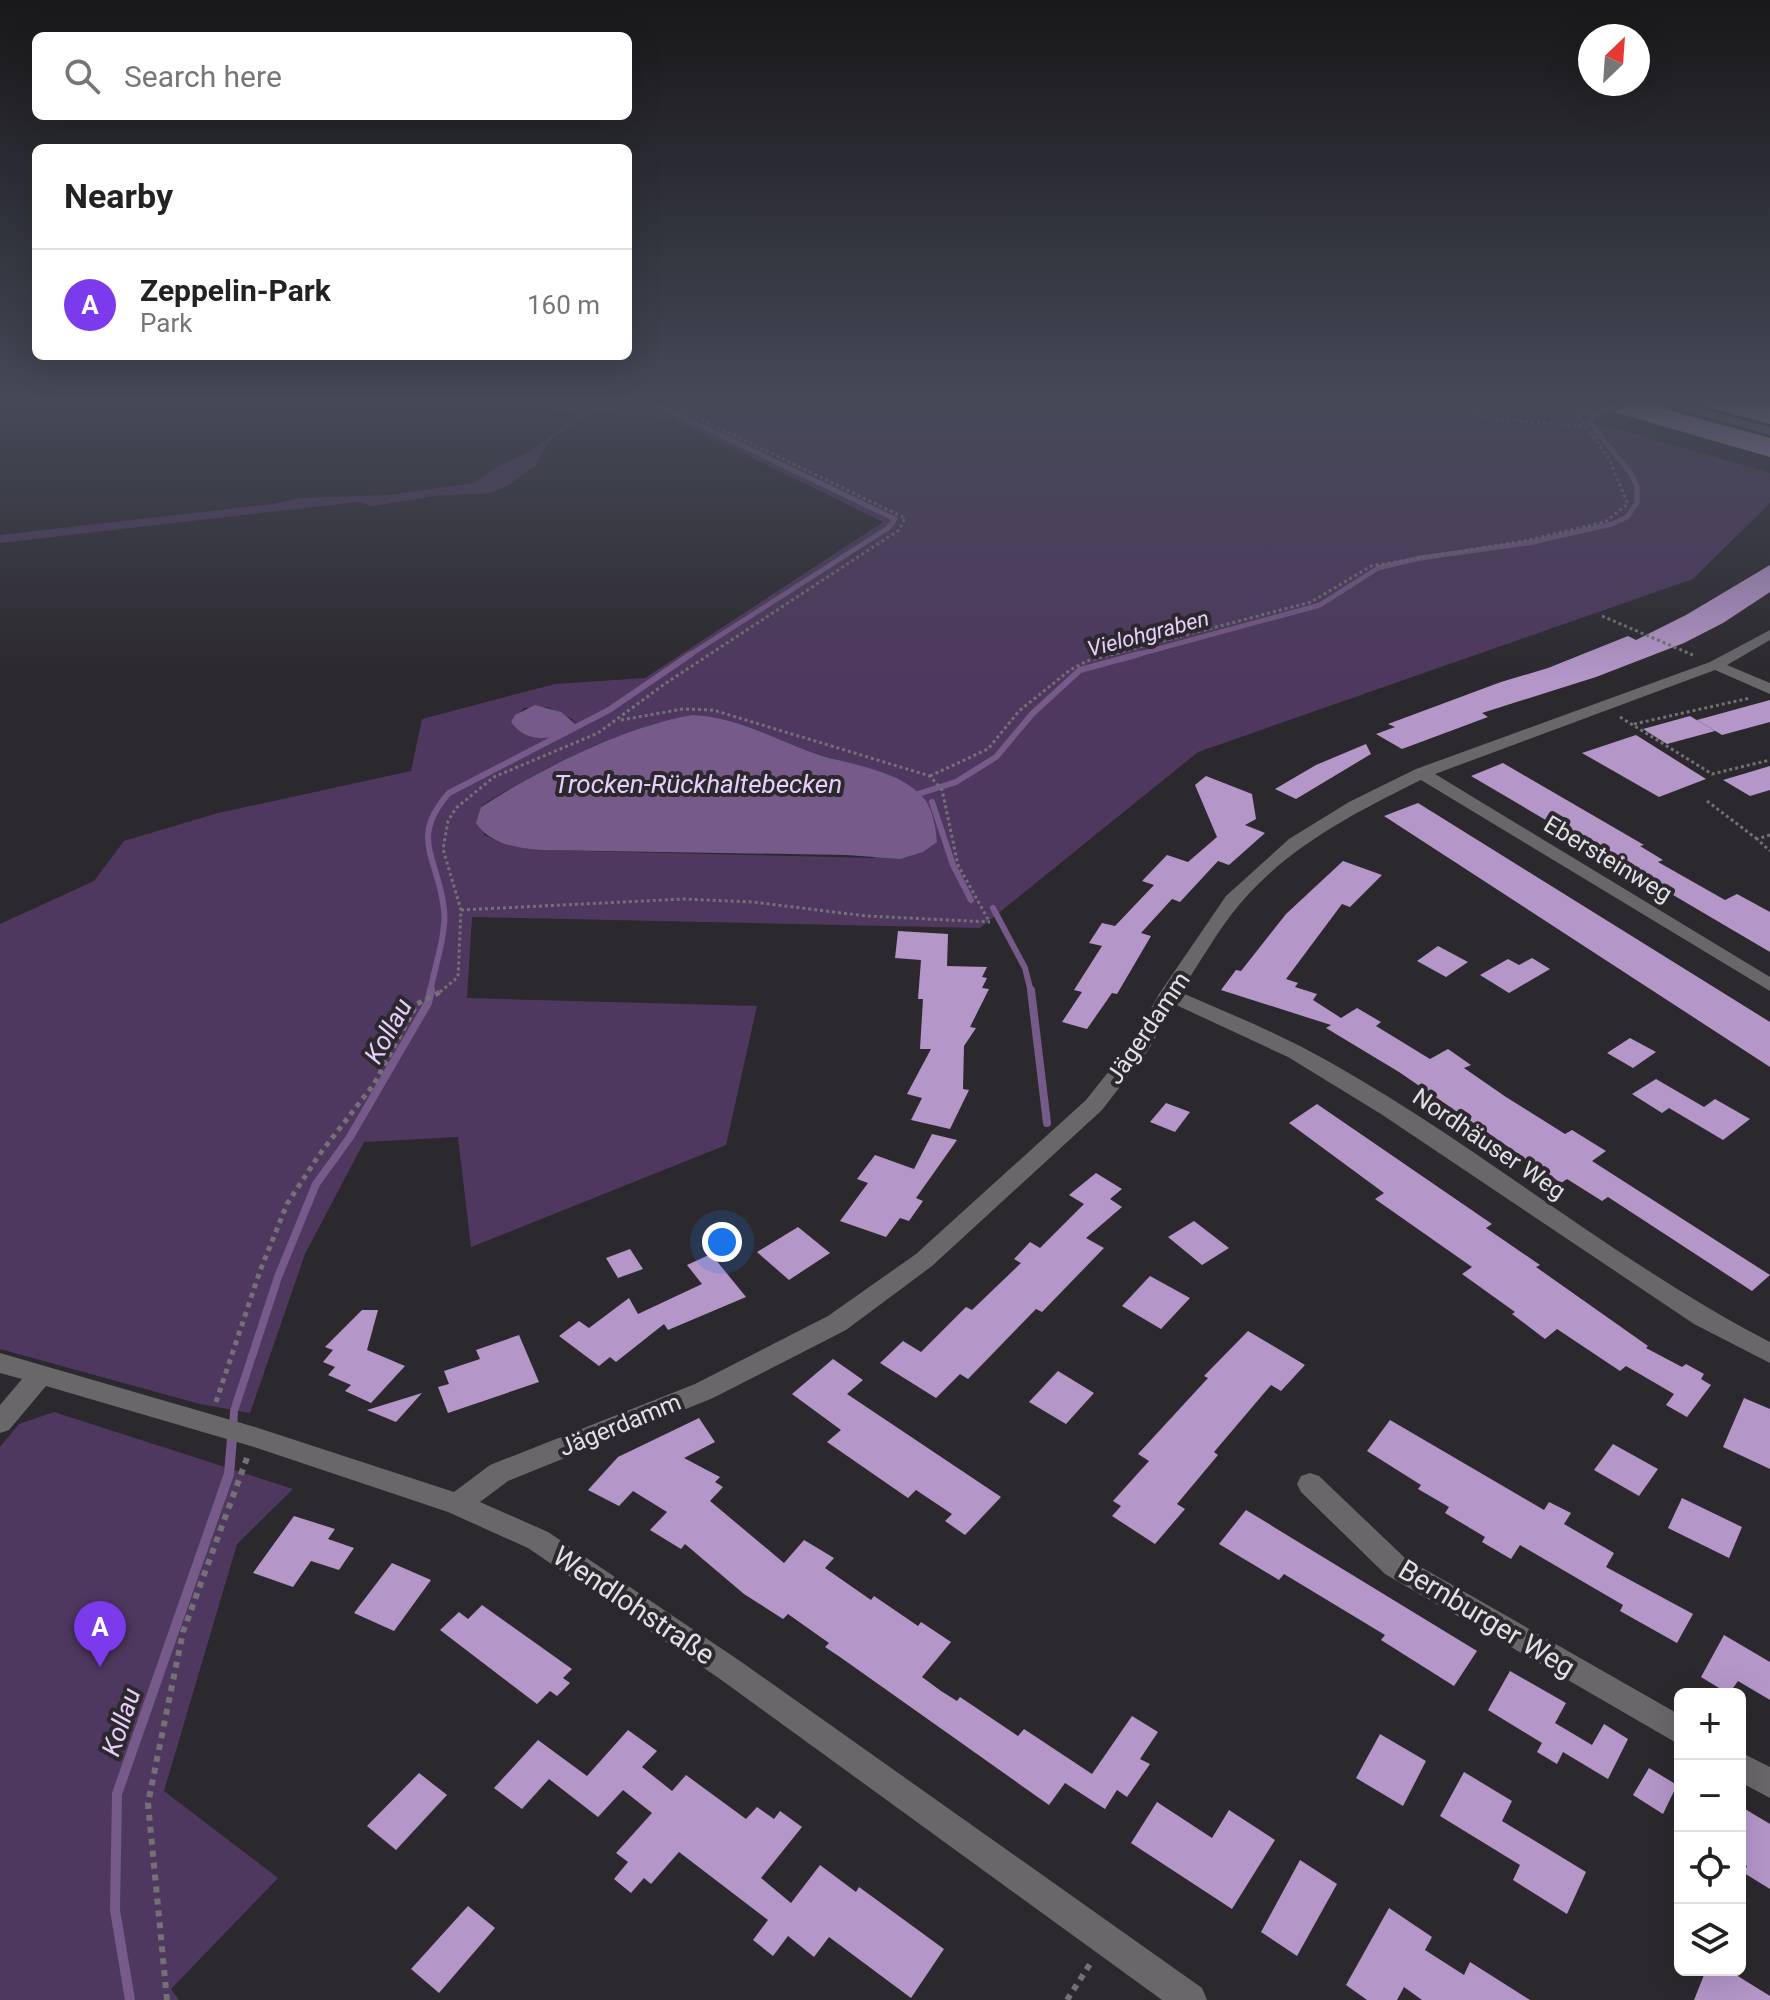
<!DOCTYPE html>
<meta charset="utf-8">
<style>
body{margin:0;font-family:Roboto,sans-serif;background:#f6f6f6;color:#222}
.controls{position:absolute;right:24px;bottom:24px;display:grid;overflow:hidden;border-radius:12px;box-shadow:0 8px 32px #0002}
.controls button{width:72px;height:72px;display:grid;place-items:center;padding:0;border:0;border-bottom:2px solid #e0e0e0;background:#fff;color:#222;font:40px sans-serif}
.compass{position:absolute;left:1578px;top:24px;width:72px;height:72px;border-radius:50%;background:#fff;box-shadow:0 8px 32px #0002;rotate:25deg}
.you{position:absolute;left:722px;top:1242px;width:28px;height:28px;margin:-20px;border:6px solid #fff;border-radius:50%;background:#1a73e8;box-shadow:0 0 0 12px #1a73e833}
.badge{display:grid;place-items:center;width:52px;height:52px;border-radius:50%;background:#7c3aed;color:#fff;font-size:26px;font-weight:700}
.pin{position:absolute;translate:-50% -66px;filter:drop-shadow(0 2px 4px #0008)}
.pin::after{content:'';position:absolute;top:42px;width:28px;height:24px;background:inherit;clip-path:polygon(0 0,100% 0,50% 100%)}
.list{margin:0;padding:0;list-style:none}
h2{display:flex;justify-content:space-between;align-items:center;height:104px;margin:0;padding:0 32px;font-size:34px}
h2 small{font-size:26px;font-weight:400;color:#767676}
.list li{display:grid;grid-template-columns:52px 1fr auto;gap:24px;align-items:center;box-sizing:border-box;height:112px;padding:0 32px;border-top:2px solid #e0e0e0}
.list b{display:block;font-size:30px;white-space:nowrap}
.list p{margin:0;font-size:26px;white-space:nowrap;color:#767676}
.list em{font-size:26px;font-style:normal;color:#767676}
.icon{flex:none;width:44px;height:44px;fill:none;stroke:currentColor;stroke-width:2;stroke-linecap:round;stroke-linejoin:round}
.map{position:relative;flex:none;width:1770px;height:2000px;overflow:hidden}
.search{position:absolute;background:#fff;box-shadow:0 8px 32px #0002;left:32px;top:32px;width:600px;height:88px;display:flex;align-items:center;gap:20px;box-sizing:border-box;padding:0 28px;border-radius:12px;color:#767676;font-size:30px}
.panel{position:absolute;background:#fff;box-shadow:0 8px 32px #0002;left:32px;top:144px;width:600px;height:216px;border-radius:12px}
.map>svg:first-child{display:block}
.green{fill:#4f385f;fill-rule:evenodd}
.water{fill:#765a89}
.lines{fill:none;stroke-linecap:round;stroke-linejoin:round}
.stream-far3{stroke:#765a89;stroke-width:5}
.stream-far2{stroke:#765a89;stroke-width:6}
.stream-far1{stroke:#765a89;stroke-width:8}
.stream{stroke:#765a89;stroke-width:10}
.building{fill:#b496c9}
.path-far2{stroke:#737175;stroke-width:3;stroke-dasharray:3 3;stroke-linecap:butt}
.path-far1{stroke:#737175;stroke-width:5;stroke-dasharray:5 5;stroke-linecap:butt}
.path{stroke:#737175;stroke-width:6;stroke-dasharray:6 6;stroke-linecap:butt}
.minor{fill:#69676a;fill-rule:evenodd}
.labels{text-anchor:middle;stroke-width:8;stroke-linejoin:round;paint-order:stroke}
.far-water-label{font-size:22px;font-style:italic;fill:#e8cffb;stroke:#2c292e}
.street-label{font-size:24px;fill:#e2e0e4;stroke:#2c292e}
.water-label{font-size:26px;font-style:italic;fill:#e8cffb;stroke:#2c292e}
.near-street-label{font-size:28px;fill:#e2e0e4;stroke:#2c292e}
</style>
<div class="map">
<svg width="1770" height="2000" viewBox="0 0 1770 2000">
<rect width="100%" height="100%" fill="#2c292e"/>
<path class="green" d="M480,398H1639L1590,421L1770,473V503L1693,579L1198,752L980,928L472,917L467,998L757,1006L726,1145L471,1247L458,1137L364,1142L305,1254L250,1413L200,1404L0,1349V924L94,881L124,841L218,813L411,771L422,719L555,684L645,678L883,522L671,418L594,413L582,417L548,442L536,465L507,486L491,493L435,496L373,506L357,502L0,543V535L272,504L301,498L388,495L474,483L502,464L529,453L580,413ZM548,707L572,719L578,727L555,739L511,722L524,708ZM692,715C739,716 782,744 827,757C856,765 880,770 907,786L874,858L542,850L499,842L484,835L481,806C540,769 623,727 692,715Z
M54,1412L293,1489L237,1544L164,1791L278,1878L171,1989L179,2000H0V1447L19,1424Z"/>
<path class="water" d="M535,705L561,712L579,727C557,738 529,747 511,722L515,715Z
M692,715C738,716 783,744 826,757C856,765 906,773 926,801C933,812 936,829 937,842L923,852L900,859L847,855L542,850C517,848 491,845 476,823L481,807C540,769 623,727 692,715Z"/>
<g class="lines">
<path class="stream-far3" d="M643,398L895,519L888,528L688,656
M1132,656L1320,605L1378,568L1420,558L1528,543L1612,524L1627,517L1637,503V487L1632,475L1590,423L1593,415L1633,398"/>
<path class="stream-far2" d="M915,801L918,794L956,782L996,757L1032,714L1080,670L1139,654
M932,802L953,865L971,900
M993,908L1025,968L1031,992
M430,992C434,969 447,932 444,910C439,858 408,839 449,793L609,710L691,654"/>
<path class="stream-far1" d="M1031,990L1047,1123
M233,1429L234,1411L278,1277L316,1184L350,1137L428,1003L431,990"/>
<path class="stream" d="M130,2000L115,1910L117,1794L229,1474L233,1427"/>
</g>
<path class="building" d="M1642,398H1668L1661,404L1665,409L1770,438V457L1614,412Z
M1674,398H1770V424Z
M1770,565V592L1723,623L1684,643L1596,677L1482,713L1488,717L1402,749L1376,734L1395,727L1388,724L1501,682L1548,668L1628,636L1636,640L1686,615Z
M1770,700V722L1722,735L1697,720Z
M1690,716L1715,731L1667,744L1643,729Z
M1636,735L1706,779L1659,797L1582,753Z
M1366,744L1371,754L1296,799L1275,789L1316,765Z
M1503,763L1644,845L1640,846L1663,860L1658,862L1725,900L1737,894L1770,912V952L1471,776Z
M1770,766V790L1750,796L1723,780Z
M1206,776L1252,794L1256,819L1245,825L1265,833L1229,865L1218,861L1180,902L1172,899L1141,933L1151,936L1117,994L1112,993L1087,1029L1062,1022L1082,992L1074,990L1102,946L1089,943L1102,923L1115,926L1154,885L1142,881L1167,855L1188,862L1217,837L1195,785Z
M1418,803L1770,1022V1067L1384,816Z
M1343,861L1382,875L1350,907L1342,904L1286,979L1298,983L1295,987L1317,994L1313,1000L1341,1018L1357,1008L1381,1022L1376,1026L1430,1059L1448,1049L1471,1065L1464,1068L1506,1097L1565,1134L1572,1130L1606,1151L1592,1161L1770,1275L1752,1291L1608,1197L1602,1201L1567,1179L1561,1183L1399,1072L1326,1028L1331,1025L1221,990L1236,970L1241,971L1286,914Z
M898,931L948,934L947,966L987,967L982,977L987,978L982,988L989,989L970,1027L976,1028L964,1046L963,1089L969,1090L950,1129L911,1120L922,1098L907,1094L931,1049H920L923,999H918L921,960L895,958Z
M1438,946L1468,962L1446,977L1417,961Z
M1532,958L1550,969L1509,993L1480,975L1508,959L1519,965Z
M1630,1038L1656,1052L1633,1068L1607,1053Z
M1656,1079L1704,1107L1715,1099L1750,1119L1723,1140L1669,1108L1662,1113L1632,1094Z
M1166,1103L1190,1112L1175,1132L1150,1122Z
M1317,1104L1492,1224L1486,1228L1540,1265L1536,1267L1648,1346L1646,1348L1682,1367L1686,1364L1704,1374L1701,1379L1711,1385L1687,1417L1666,1405L1674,1394L1626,1366L1620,1371L1557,1329L1545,1339L1512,1314L1515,1312L1462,1274L1472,1267L1375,1199L1384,1193L1289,1123Z
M932,1134L957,1140L916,1198L923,1201L909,1221L900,1218L886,1237L840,1221L868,1183L857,1179L875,1155L914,1169Z
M1096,1173L1122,1189L1110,1199L1122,1207L1086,1238L1104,1248L1042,1312L1036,1309L968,1379L960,1374L936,1398L880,1363L903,1341L921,1352L966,1307L972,1310L1021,1263L1014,1259L1030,1242L1040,1248L1084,1204L1069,1195Z
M1194,1221L1229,1248L1202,1265L1168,1237Z
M798,1227L830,1253L789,1280L757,1252Z
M630,1249L643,1269L618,1278L606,1258Z
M711,1254L746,1297L668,1330L664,1324L616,1362L610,1357L599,1366L559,1336L579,1321L589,1328L629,1298L638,1314L702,1284L687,1265Z
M1150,1276L1190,1298L1161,1329L1122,1306Z
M362,1310H378L367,1350L405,1366L371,1403L345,1391L351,1385L328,1375L335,1367L323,1362L333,1350L325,1347Z
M1248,1331L1305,1365L1281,1391L1271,1385L1214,1452L1218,1455L1177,1504L1185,1509L1155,1544L1112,1516L1121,1506L1113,1501L1149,1461L1138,1454L1208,1378L1204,1376Z
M519,1335L539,1382L448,1413L438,1387L449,1384L444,1371L480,1359L476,1350Z
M833,1359L863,1380L847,1394L1001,1497L965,1535L945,1521L952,1514L916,1490L908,1498L827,1442L841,1430L792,1394Z
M1058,1371L1094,1393L1066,1424L1029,1402Z
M422,1393L396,1422L367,1410Z
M1744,1398L1770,1409V1469L1723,1447Z
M699,1418L715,1442L684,1458L720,1477L715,1482L723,1487L710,1501L784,1563L804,1540L834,1558L825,1568L871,1600L874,1596L918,1626L921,1622L951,1642L922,1677L941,1691L957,1701L960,1697L1018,1736L1024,1729L1092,1774L1132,1716L1158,1732L1140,1759L1150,1764L1127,1797L1117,1790L1105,1809L1065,1783L1049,1805L840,1657L825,1647L829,1643L788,1614L783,1619L744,1594L685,1544L681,1549L650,1530L667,1512L633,1491L619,1506L588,1490L618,1457Z
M1390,1420L1544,1510L1549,1502L1571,1513L1564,1524L1614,1553L1606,1567L1693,1614L1677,1643L1620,1611L1623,1605L1520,1545L1511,1559L1482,1542L1485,1537L1445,1513L1449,1507L1418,1489L1421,1485L1367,1451Z
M1613,1444L1658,1469L1639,1496L1594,1470Z
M1682,1498L1742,1527L1729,1558L1668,1528Z
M1246,1510L1477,1651L1454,1686L1381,1640L1385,1635L1284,1574L1279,1580L1219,1544Z
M294,1516L335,1529L328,1539L354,1548L339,1570L311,1561L293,1587L253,1573Z
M392,1563L431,1580L394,1631L354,1613Z
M482,1605L572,1669L563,1678L570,1683L557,1696L550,1691L537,1704L440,1630L459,1612L468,1619Z
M1724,1635L1770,1662V1700L1738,1681L1729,1694L1701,1677Z
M1510,1671L1566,1703L1555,1723L1592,1745L1604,1724L1628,1739L1608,1779L1563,1752L1557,1764L1537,1752L1542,1743L1488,1710Z
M628,1730L657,1751L642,1767L672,1791L686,1775L746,1819L757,1807L774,1819L780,1811L802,1827L761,1878L791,1903L820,1865L856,1892L859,1887L944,1949L911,1998L829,1937L814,1957L788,1936L773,1956L753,1940L768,1920L679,1852L651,1884L644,1878L631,1893L614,1879L628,1862L616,1853L652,1813L623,1790L598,1817L549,1779L522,1809L494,1788L538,1740L587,1776Z
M1380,1734L1426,1761L1403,1806L1356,1778Z
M1649,1768L1677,1785L1663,1814L1633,1795Z
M1464,1772L1512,1801L1502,1821L1586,1872L1567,1914L1513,1880L1520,1865L1440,1816Z
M419,1773L447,1795L396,1850L367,1826Z
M1157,1802L1212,1838L1229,1810L1275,1840L1232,1909L1131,1843Z
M1740,1806L1770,1824V1889L1744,1873L1747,1866L1740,1862Z
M1300,1860L1337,1884L1297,1956L1261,1932Z
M468,1906L495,1928L439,1993L411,1969Z
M1389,1908L1432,1937L1425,1950L1464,1975L1470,1962L1530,2000H1422L1404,1987L1397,2000H1367L1346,1985Z
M1706,1970H1728L1770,1996V2000H1694Z"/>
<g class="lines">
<path class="path-far2" d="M565,398L647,402L669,398
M1420,398L1492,419L1586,426
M1602,616L1695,656
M1620,717L1712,774L1770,760
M621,720L683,709L713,710L930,776L942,790L958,865L989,921
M1634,724L1750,698
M930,776L988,749L1019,711L1070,670L1087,661L1311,602L1371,566L1524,541L1605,522L1628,504L1608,457L1577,415L1617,398
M1707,801L1757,839
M1770,835L1757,839L1770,851
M461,910L683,899L753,902L866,916L990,922
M440,992L458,977L461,910L443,849L448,821L456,808L494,777L598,733L666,683L899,530L905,518L684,411L681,398"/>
<path class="path-far1" d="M216,1402L260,1271L287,1204L319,1155L374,1084L417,1004L444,990"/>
<path class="path" d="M167,2000L148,1803L183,1632L247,1458
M1067,2000L1092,1961"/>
<path class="minor" d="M1670,400L1770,427V435L1666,406L1664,404Z
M1770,630V640L1727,665L1770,683V694L1715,670L1435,774L1770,977V991L1421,780C1356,812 1287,847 1239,905C1217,931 1200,963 1180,992C1221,1010 1263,1027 1302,1047C1465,1133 1606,1257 1770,1342V1363L1694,1324L1381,1114L1288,1057L1174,1004L1149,1049L1102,1110L932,1266L846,1330L713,1398L508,1481L480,1502L548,1532L740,1661L1202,1988L1207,2000H1162L720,1679L528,1548L448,1512L254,1447L46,1386L9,1430L0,1433V1405L22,1379L0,1373V1353L255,1427L454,1492L490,1465L695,1384L828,1316L916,1254L1086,1100L1133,1041L1159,994L1226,896L1289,839L1349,802L1416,769L1710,662Z
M1310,1473L1319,1476L1405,1558L1680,1715V1745L1385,1574L1301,1492L1297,1484L1301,1476Z
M1740,1752L1770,1767V1798L1740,1782Z"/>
</g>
<linearGradient id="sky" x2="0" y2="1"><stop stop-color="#181719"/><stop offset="0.59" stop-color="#454957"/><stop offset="1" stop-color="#454957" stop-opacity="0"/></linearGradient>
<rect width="1770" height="678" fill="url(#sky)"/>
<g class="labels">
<g class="far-water-label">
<text transform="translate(1148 633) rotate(-15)" y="8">Vielohgraben</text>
</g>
<g class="street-label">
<text transform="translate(1608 859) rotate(31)" y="8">Ebersteinweg</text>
<text transform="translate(1148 1028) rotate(-56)" y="8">Jägerdamm</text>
<text transform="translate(1489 1144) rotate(34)" y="8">Nordhäuser Weg</text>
<text transform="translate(620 1425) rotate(-22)" y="8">Jägerdamm</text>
</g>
<g class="water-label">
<text x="698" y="793">Trocken-Rückhaltebecken</text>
<text transform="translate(388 1031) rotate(-61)" y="9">Kollau</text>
<text transform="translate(121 1722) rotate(-71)" y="9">Kollau</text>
</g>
<g class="near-street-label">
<text transform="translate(634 1605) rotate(34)" y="10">Wendlohstraße</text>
<text transform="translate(1487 1618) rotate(31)" y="10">Bernburger Weg</text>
</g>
</g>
</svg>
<div class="controls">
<button>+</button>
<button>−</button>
<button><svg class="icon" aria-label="locate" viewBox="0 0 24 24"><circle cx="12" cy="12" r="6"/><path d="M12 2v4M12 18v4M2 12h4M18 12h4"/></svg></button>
<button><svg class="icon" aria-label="layers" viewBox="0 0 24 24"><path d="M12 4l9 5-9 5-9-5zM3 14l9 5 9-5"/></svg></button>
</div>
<svg class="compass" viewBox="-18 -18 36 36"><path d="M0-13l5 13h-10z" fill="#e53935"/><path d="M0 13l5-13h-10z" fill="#767676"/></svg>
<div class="you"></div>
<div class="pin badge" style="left:100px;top:1667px">A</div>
<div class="search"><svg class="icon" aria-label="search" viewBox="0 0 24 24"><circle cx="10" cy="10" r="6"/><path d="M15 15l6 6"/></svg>Search here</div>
<section class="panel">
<h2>Nearby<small></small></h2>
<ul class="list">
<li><span class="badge">A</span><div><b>Zeppelin-Park</b><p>Park</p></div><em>160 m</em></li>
</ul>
</section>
</div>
